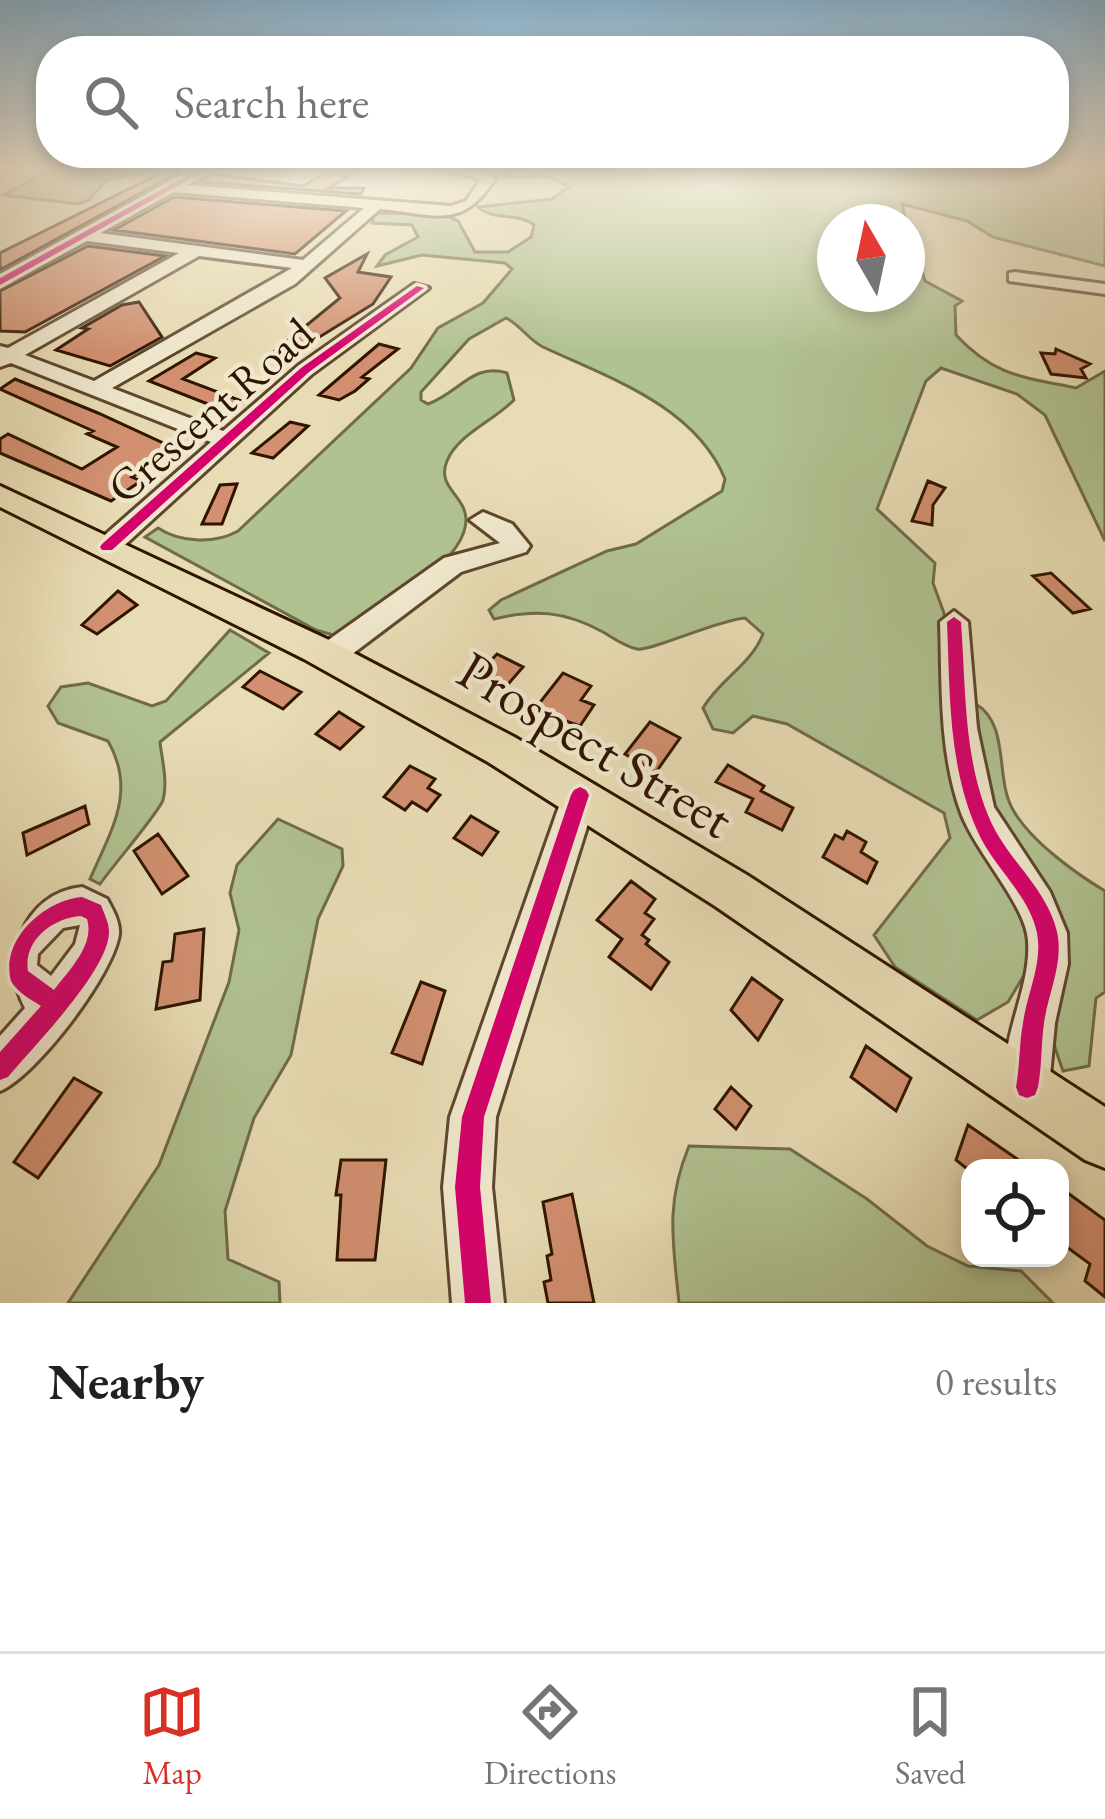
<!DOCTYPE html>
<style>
body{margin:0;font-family:"EB Garamond",serif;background:#f2f2f2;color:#202124}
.controls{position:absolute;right:36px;bottom:36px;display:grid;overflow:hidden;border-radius:24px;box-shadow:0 6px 18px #0003}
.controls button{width:108px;height:108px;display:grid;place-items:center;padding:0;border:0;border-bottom:3px solid #e0e0e0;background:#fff;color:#202124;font:60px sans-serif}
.compass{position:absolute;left:817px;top:204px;width:108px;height:108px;border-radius:50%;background:#fff;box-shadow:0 6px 18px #0003;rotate:351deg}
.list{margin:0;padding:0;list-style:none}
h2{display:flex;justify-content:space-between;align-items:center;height:156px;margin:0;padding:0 48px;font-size:51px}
h2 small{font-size:39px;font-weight:400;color:#757577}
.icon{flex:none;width:66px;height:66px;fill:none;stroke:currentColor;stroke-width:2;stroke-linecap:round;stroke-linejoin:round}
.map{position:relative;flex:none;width:1105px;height:1303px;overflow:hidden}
.search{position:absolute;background:#fff;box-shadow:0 6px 18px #0003;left:36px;right:36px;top:36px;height:132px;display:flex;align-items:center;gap:30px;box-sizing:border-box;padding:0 42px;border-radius:48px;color:#757577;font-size:45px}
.sheet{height:348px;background:#fff}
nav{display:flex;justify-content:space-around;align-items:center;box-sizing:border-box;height:168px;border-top:3px solid #e0e0e0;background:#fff;font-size:33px;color:#757577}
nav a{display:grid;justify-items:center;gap:6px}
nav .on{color:#d93025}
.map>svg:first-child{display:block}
.green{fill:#b1c291;stroke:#706b48;stroke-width:3}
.building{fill:#d29070;stroke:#2f1400;stroke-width:3}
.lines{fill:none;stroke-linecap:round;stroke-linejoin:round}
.minor-casing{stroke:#5d462d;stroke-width:6}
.major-casing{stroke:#2f1400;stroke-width:6}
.minor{fill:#f0e8ce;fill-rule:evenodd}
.major{fill:#e8dcb4;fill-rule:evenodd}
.cycleway-casing{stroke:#f0e8ce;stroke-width:7}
.cycleway{fill:#d6006c;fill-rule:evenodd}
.labels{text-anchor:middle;stroke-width:9;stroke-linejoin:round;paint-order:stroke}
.far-street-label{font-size:45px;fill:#2f1400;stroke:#f0e8ce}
.street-label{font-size:54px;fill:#2f1400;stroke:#f0e8ce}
</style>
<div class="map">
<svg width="1105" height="1303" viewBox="0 0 1105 1303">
<rect width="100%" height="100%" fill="#e8dcb4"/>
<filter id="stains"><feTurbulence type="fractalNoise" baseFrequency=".00167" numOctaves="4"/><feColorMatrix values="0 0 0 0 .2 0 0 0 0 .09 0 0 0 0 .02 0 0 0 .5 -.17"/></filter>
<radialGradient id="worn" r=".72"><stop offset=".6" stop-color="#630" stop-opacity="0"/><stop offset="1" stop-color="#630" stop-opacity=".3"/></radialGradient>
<path class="green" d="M54,169H155L106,180L89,200L78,204L3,195Z
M525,169H1105V266L993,237L967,221L902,204L906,222H835V294H907V224L925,281L962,301L955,306L956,335C994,376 1023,377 1076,388L1105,371V541L1045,415L1017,394L941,368L926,381L877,509L935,563L933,583L944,613L957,776L1026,930L1033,960L1008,1002L977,1020L895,967L874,935L950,838L944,813L787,724L753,716L733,733L713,729L703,708C721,678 750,666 763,634L745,618C717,620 650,652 637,649C625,647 613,638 603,632C565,611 535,609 494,619L489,610L501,600L607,551L636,544L722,491L725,479C695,406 609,378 543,347C529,340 520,325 506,318L469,339L421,392V400L428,404C459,393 473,362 507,373L514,400C494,421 458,434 447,461C436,487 465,495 466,519C467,564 374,614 340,637L316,630L145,537L158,528C181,543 215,544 238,531L411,368L438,328L483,303L512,269L505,263L422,255L377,266L385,255L418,237L412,225L372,223L374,213L443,214L458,221L475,252H508L531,237L534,225C518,212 493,221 478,207L552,199L569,187L550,177H495Z
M230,630L269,653L160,742C162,760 168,782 163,800C160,811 111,868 100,884L90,879C111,830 137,792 108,741L58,723L48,706L61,687L88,683L152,706L166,701Z
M976,704C1010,725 995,776 1012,808C1029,840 1075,873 1105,891V992L1096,998L1089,1066L1063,1071L1051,1036L1061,958L988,803Z
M278,819L342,849L343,866L318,919L291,1055L254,1118L225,1211L228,1259L279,1282L280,1303H68L159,1165L229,982L239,930L230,893L237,865Z
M689,1146L790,1149L867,1199L927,1246L968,1266L1021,1271L1053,1303H679C673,1242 665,1204 689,1146Z"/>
<path class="building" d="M169,169L181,171L0,270V253Z
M332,169H360L329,188H364L361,194L200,182L211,174L303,186Z
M174,197L346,211L295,254L114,230Z
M88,246L165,256L25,332L0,331V291Z
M367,254L358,272L391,277L373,304L282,360L275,351L340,298L325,278Z
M139,302L162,337L110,366L56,350L88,329L82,328L122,305Z
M379,344L398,349L362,377L369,379L355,391L339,400L319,395Z
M1056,349L1090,364L1081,369L1086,378L1051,374L1041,353L1055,354Z
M196,353L215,358L183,379L239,400L223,410L149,381Z
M15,379L98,413L176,449L132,477L141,481L111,501L0,453V439L8,434L82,469L117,447L87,434L93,431L0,389Z
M290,422L308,426L273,458L252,453Z
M928,481L945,488L933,505L932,525L912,521Z
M237,484L222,524H202L220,485Z
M1051,573L1090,609L1073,613L1033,576Z
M118,591L137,605L97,634L82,625Z
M497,654L523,667L503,690L476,676Z
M260,671L301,692L283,709L243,687Z
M563,673L591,686L581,700L594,705L580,726L534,710Z
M339,712L363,727L340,749L316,734Z
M650,722L680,738L656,772L625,754Z
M728,765L764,786L761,791L793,808L782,830L746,812L753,799L716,782Z
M410,766L435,779L428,788L440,795L427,811L412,802L405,810L384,797Z
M85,806L89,824L27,855L23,833Z
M471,816L498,832L482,855L454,838Z
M847,831L866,842L861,852L877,862L867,883L823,857L835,835L843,839Z
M158,834L188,876L162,894L134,851Z
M631,881L655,899L645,913L654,919L642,935L649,940L646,944L669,962L651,989L609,957L622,939L597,920Z
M204,929L200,1000L156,1009L163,962L172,961L175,934Z
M752,978L782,1000L758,1040L731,1010Z
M421,982L445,991L422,1064L392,1053Z
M866,1046L911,1078L896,1111L851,1077Z
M74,1078L101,1093L38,1178L14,1162Z
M731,1087L751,1106L736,1129L715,1109Z
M968,1125L1030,1168H966L956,1160Z
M341,1160H386L375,1260H337L341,1195H336Z
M1065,1191L1105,1220V1297L1085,1281L1090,1264L1060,1242Z
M572,1194L594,1303H548L544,1282L551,1280L547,1256L552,1254L543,1202Z"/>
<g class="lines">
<g class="minor-casing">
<path id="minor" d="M0,169H7L0,174Z
M194,169H211L186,185L451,206L466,201L481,179L445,169L485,171L495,179C461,231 435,214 380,209L295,284L112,388L223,431L298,366L414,284L429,288L312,374L116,553H98L94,547L98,541L211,442L11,363L0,367V346L8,348L179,253L87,241L0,287V275ZM173,192L364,208L303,260L100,233ZM199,256L292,268L94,381L25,355Z
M1015,272L1105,284V294L1009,281V273Z
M483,512L512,524L530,546L526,552L461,572L339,664H317L313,656L317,648L444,558L500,543L470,520Z
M954,611L968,622L977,728L994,807L1050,892L1067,933L1068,964L1055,1023L1049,1087L1043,1103L1027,1109L1011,1103C990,1052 1032,994 1028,941C1026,905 976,853 961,813C939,753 942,685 940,622Z
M580,780L592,784L597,795L496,1117L492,1187L504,1303H452L443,1187L450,1117L563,795L568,784Z
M82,887L107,899C113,910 120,922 119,934C114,974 36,1076 0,1091V1036L25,1008C0,963 22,893 82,887ZM80,925L75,944L51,976L37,965L38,954L63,928Z"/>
</g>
<g class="major-casing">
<path id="major" d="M0,486L329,640L516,738L747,875L1105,1107V1168L1085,1160L715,906L488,762L304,659L0,507Z"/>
</g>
<use href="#minor" class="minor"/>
<use href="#major" class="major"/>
<g class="cycleway-casing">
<path id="cycleway" d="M199,169H208L0,285V278Z
M417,286L424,288L309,372L112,550H102L100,547L102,544L301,368Z
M954,617L961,622C966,688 963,760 991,822C1009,861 1047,889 1057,932C1064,963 1048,993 1044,1023C1041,1044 1042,1066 1038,1087L1035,1095L1027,1098L1019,1095L1016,1087C1020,1066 1019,1044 1023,1023C1027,993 1043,963 1037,933C1029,894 992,866 977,830C948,765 950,692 947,622Z
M580,787L586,790L589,795L484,1117L480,1187L491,1303H465L455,1187L462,1117L571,795L574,790Z
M82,897L101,905C104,914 109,922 109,932C109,970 33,1047 8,1077L0,1080V1052L41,1006C30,999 17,992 11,981C0,938 46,900 82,897ZM81,916L87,919C95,945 69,970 54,990L28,971C23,941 52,918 81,916Z"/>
</g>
<use href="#cycleway" class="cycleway"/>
</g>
<linearGradient id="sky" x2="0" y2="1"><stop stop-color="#89b6d5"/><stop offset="0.48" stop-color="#f5efdd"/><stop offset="1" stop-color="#f5efdd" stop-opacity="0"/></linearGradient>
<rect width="1105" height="352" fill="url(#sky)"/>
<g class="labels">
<g class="far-street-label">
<text transform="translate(210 410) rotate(-41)" y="16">Crescent Road</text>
</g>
<g class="street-label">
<text transform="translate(596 744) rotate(31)" y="19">Prospect Street</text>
</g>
</g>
<rect width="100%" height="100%" filter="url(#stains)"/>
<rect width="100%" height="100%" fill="url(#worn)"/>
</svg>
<div class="controls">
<button><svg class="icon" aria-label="locate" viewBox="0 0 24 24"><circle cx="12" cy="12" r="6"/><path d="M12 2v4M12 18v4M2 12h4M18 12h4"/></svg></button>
</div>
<svg class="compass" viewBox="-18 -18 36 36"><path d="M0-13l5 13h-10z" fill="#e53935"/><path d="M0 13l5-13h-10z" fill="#757577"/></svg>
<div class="search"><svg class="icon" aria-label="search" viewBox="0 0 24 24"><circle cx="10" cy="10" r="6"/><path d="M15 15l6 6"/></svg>Search here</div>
</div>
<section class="sheet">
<h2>Nearby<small>0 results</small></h2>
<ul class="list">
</ul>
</section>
<nav>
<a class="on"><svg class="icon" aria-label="map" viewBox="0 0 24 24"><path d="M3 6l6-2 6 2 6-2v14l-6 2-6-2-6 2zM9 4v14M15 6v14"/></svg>Map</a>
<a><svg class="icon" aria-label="directions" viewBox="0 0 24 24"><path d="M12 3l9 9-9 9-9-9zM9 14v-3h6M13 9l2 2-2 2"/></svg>Directions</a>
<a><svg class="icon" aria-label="saved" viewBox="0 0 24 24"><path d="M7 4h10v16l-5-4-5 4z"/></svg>Saved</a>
</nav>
